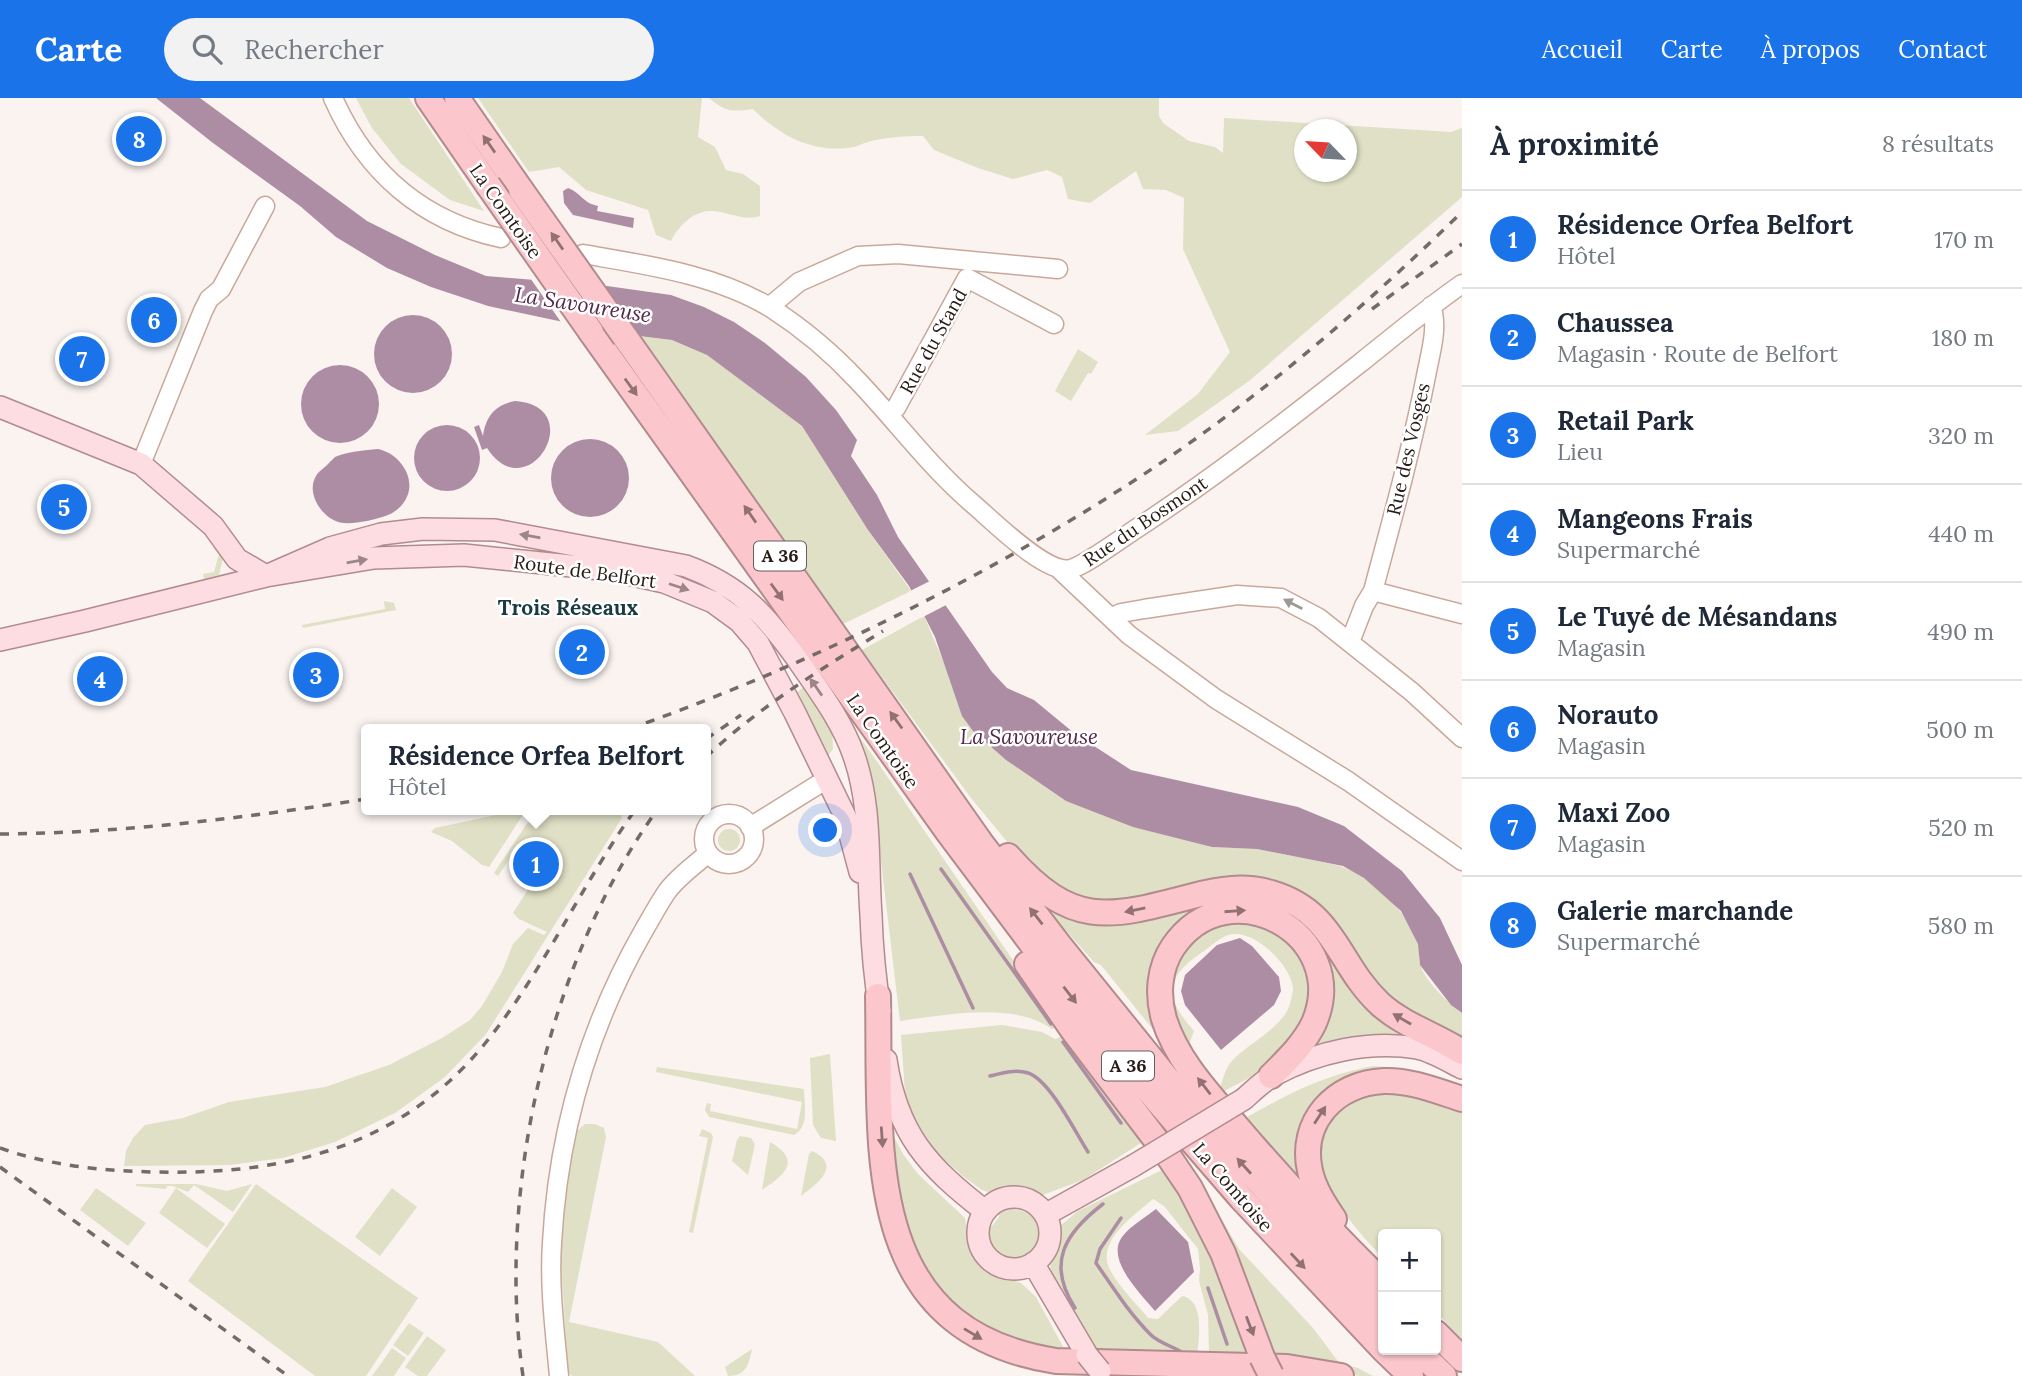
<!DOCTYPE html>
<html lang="fr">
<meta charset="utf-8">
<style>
body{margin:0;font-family:Lora,serif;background:#f2f2f3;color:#1f2937}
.controls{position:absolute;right:21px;bottom:21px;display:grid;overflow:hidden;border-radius:7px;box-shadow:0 2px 5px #0004}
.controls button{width:63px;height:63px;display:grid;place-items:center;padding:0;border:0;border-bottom:2px solid #e0e1e3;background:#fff;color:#1f2937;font:35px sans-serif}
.compass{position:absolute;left:1294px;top:21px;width:63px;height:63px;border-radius:50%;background:#fff;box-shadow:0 2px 5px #0004;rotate:295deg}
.you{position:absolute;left:826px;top:733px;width:24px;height:24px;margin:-18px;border:5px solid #fff;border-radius:50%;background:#1a73e8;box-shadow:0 0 0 10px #1a73e833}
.badge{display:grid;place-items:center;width:46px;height:46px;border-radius:50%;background:#1a73e8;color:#fff;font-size:23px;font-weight:700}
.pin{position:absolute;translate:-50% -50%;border:4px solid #fff;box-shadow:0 2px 7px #0006}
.popup{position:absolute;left:361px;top:626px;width:350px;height:91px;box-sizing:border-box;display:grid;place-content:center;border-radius:7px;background:#fff;filter:drop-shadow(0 2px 5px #0005);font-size:23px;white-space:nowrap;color:#747a83}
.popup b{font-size:26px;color:#1f2937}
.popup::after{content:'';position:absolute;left:50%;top:100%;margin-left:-14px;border:14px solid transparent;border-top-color:#fff}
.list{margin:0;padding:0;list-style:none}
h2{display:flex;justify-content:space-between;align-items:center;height:91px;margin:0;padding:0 28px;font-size:30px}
h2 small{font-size:23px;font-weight:400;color:#747a83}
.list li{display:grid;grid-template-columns:46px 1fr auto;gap:21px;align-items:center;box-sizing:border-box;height:98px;padding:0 28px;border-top:2px solid #e0e1e3}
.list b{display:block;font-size:26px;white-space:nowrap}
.list p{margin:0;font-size:23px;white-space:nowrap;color:#747a83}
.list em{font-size:23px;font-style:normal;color:#747a83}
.icon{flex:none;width:38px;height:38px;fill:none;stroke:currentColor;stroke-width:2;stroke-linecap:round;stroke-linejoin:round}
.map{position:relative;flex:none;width:1462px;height:1278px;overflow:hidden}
header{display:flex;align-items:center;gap:42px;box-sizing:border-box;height:98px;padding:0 35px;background:#1a73e8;color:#fff}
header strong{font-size:33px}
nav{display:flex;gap:38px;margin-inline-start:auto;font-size:24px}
.search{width:490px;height:63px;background:#f2f2f3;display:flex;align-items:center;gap:18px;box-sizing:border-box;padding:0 24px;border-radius:38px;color:#747a83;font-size:26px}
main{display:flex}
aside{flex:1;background:#fff}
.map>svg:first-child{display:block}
.green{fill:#dfe0c5;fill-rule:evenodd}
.water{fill:#ad8da3}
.pier{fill:#faf3f0}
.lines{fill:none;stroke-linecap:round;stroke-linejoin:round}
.stream{stroke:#ad8da3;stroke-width:3.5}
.minor-casing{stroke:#c9a89b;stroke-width:21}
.major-casing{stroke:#b18b8d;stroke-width:24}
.highway-casing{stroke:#b18b8d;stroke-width:28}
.minor{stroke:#fff;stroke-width:18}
.major{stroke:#fddde1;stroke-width:21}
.highway{stroke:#fbc7cd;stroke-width:24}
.rail{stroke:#746a66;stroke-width:3.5;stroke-dasharray:9 9;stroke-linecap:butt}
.major-bridge-casing{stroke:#b18b8d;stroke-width:24;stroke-linecap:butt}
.highway-bridge-casing{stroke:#b18b8d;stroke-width:28;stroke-linecap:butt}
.major-bridge{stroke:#fddde1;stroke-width:21}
.highway-bridge{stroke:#fbc7cd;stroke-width:24}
.oneway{fill:#917172}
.oneway2{fill:#9d8686}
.oneway3{fill:#9e9896}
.labels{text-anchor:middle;stroke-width:5;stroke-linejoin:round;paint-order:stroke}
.shield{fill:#fff;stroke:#685f5c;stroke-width:2}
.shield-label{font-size:18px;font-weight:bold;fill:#271b16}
.street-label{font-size:19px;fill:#271b16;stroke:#fff}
.water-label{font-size:21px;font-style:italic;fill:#542849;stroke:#fff}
.neighbourhood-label{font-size:21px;font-weight:bold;fill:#1a3c41;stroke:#fff}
</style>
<header>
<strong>Carte</strong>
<div class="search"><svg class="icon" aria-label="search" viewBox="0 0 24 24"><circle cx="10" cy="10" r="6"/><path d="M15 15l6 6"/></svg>Rechercher</div>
<nav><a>Accueil</a><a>Carte</a><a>À propos</a><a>Contact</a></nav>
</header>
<main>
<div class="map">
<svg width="1462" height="1278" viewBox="0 0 1462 1278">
<rect width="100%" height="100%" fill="#faf3f0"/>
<path class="green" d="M356,0H409L484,113L450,102L401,66L372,30Z
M478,0H702L698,39L715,49L726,72L743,76L760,88V118C743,124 726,112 709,113C692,114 678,129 671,143L656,137L648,112L586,92L559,69L529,74Z
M709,0H1159V18L1163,25L1189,43L1215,49L1223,55L1224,20L1451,34L1462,30V99L1249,283L1178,333L1145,337L1198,296L1230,254L1183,151L1184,100L1166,92L1143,91L1136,73L1090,105L1068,101L1062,79L1047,72L1013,81L978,70L934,52L923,38C905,38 885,39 868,44C861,46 854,50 847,50C810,54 778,36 753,11C732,14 726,14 709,0ZM1304,32H1346V74H1304Z
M639,238L672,242L707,257L802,328L868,432L911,493L843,526Z
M1078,251L1098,264L1091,276L1088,275L1071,303L1055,293Z
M213,450L219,451L224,456L219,477L204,481L203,476L214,474L219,456Z
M384,503L394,505L396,512L303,530L302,527L385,511Z
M924,518L973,633L1006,662L1066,703L1212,749L1257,751L1332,766C1368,774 1405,810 1418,844C1420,851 1418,859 1420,866C1424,882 1449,906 1462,915V945L1390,903L1309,804L1113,806L1073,800L1018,757L971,700L862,552Z
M806,587L832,630L833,651L827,659L794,597Z
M851,627L878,665L1058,928L1052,931C1013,903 945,917 900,923L871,679Z
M519,712H526L489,769L482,767L452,743L431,734L435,730Z
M536,712H625L621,718L622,720L486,936L445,979L395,1015L335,1044L283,1060L230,1067L124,1068L126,1053L133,1040L145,1027L183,1020L229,1004L325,989L389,967L442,940L470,922L482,908L502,874L513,846L528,830L544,837L547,834L519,821L513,815L538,776L552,785L560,773L520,746L498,778L494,775Z
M718 742a11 11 0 1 1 22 0a11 11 0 1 1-22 0Z
M1206,801L1295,814L1427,949L1300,960L1320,927L1293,825L1188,821L1159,931L1155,934L1101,867L1094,864L1052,817L1059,810Z
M1235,821L1263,826L1294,847L1313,884L1299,936L1265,972L1218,996C1221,988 1223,978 1227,970C1238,949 1282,933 1290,906C1291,902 1293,894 1293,890C1291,867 1253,829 1228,837C1219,840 1209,850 1201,855C1163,881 1165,900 1194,933L1190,944L1183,948L1167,908L1170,875L1180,853L1210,827Z
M1002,927L1042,934L1055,941L1065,937L1144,1043L1083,1082L1040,1098L1018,1093L992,1095L982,1092L964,1079L937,1055L912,1018L905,995L901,937Z
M830,956L836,1043L821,1040L813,1027L810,960Z
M1373,968C1411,970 1428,975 1462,990L1422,984L1329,994L1304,1080L1298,1089L1242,1022C1288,996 1321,978 1373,968Z
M657,969L804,991C804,1007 810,1028 794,1037L709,1019L705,1012L707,1005L711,1006L710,1013L797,1031L802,1004L656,974Z
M1391,992L1462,1009V1241L1436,1214V1136H1383V1160C1352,1128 1286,1054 1336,1013C1341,1009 1347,1002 1353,1000C1365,996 1379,995 1391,992Z
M585,1026H595L604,1030L606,1039L569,1224L658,1244L695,1278H572L568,1274L561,1166L565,1089L576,1034Z
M702,1031L711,1035L713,1039L693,1135L689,1134L708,1040L699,1038Z
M892,1035L903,1056L918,1076L965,1120L970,1150L981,1167L993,1175L1021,1185L1036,1199L1067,1256L1043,1255L948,1212L894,1113Z
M740,1038L751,1040L755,1046L748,1077L732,1063L737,1042Z
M770,1044C803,1063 784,1077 762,1092Z
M812,1053C843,1067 817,1086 801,1098L809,1056Z
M1166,1070L1210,1155L1248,1260L1234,1255L1209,1256L1208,1217L1199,1183L1200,1170L1198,1151L1164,1108L1153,1101C1135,1117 1095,1143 1110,1172C1119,1189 1136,1205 1148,1220L1158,1221L1182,1198C1205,1202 1199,1240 1197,1257L1097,1256L1062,1199L1051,1173L1050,1164L1060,1128L1078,1113Z
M136,1086H196L227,1093L252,1086L233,1114L194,1087L188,1094L173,1088H167L166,1091L136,1088Z
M256,1086L418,1200L366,1278H315L188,1183Z
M96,1090L146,1125L128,1148L80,1112Z
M176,1090L225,1126L207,1150L159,1115Z
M392,1090L417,1109L380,1158L355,1139Z
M1204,1099L1210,1101L1239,1151L1313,1230L1340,1266L1358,1270L1373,1278H1358L1326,1267L1294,1262L1286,1256L1272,1259Z
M1011,1111C1067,1113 1026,1191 994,1154C987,1147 986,1138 989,1128H992L999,1119V1115Z
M409,1225L424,1235L408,1258L393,1247Z
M427,1238L446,1252L427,1278H418L405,1269Z
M392,1250L406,1260L394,1278H372Z
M752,1251C749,1266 746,1278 728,1278L725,1269Z"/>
<path class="water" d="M156,0H200L367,123L435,157L486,178L607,188L671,197L704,209L734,224L765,245L806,279L836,312L857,342L851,358L877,397L898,439L992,574L1007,590L1034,602L1074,635L1131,672L1298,709L1344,728L1402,773L1440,820L1462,867V915L1451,907L1420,867L1418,846L1401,813L1364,780L1343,768L1257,751L1212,749L1133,729L1066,703L1006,662L973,633L962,618L935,539L909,488L868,432L802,328L707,257L672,242L615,235L488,208L431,189L387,170L336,139L300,108L213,45Z
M568,90C581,95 583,105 598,108L597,113L634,120L633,130L573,117L564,105L563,93Z
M374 256a39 39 0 1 1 78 0a39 39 0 1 1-78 0Z
M301 306a39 39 0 1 1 78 0a39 39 0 1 1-78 0Z
M515,303C590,308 528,413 487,350L482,352L474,329L479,327L483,338C486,318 495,307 515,303Z
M414 360a33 33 0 1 1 66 0a33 33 0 1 1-66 0Z
M551 380a39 39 0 1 1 78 0a39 39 0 1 1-78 0Z
M378,351C402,356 421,386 401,408C392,418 379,420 367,423C354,425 342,428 330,420C318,412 307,393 316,378C318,374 324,370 327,367C328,366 334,360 335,359C346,354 365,352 378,351Z
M1240,840L1252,848L1279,879L1281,893L1274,907L1221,952L1185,907L1181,893L1185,877L1217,847Z
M1156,1111L1188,1144L1194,1174L1155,1213C1142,1197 1105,1162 1122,1139C1130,1128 1146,1119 1156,1111Z"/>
<path class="pier" d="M528,177L566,180L593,233L563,227Z
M934,481L950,505L921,520L908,494Z"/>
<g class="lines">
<path class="stream" d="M941,771L1051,926
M910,776L973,910
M1063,944L1121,1025
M990,978C1002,975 1016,971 1028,975C1050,982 1075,1034 1088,1054
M1121,1120L1100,1151L1096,1165C1114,1191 1129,1215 1151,1237C1158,1244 1171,1248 1180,1253
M1208,1190L1227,1246
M1075,1210C1046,1165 1065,1135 1103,1106"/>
<g class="minor-casing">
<path id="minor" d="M333,0C366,74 422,123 501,140
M583,156C646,167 715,176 771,210C802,230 833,256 858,283C897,324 930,369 973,406C992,422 1046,477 1071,471C1088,466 1127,436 1145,425C1219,376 1289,321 1359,266C1393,239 1426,211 1462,186
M769,209L799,184L858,158L898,156L1058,171
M888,316L896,310L967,180L1054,226
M141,366L203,213L209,201L221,191L265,108
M1058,470L1129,537L1216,601L1348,683L1462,763
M1373,493L1462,516
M1112,519L1121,515L1144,511L1237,497L1281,500L1319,520L1412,594L1462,640
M1350,544L1364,508L1373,493C1392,422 1412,350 1426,278C1430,256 1439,229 1431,208
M704 741a25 25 0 1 1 50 0a25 25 0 1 1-50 0Z
M750,729L827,681
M559,1278C555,1234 549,1189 552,1145C558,1035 589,928 644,832C651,820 658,807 666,795C676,780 694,768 708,755"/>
</g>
<g class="major-casing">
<path id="major" d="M0,309L141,366L213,428L237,461L266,478
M266,478L330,450L381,436L423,431L495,432L686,468C740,488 765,516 798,562C819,593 842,623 854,658C872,709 867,764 871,817C872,849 875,881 880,913
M0,542L85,523L266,478L374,460L464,457L610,472L664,484L713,504L739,523L758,545L795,615L845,718L860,774
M886,962C897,1036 928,1069 985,1113
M1244,1001C1253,993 1263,983 1274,977C1316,954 1369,942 1417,950C1432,953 1448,963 1462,970
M978 1135a36 36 0 1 1 72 0a36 36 0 1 1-72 0Z
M1045,1117L1133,1068
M1033,1165L1087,1257"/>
</g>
<g class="highway-casing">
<path id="highway" d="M428,0L488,87
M457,0L521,92
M591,234L948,734L1071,898L1159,1005L1242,1101L1383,1251
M625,239L981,745L1060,848L1178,994L1228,1050L1383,1218
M1008,758C1072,830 1106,821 1193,798C1219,791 1245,787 1271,795C1336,814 1337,866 1380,906C1403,927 1436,937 1462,954
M1027,866L1072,931L1169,1059L1190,1090L1223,1155L1262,1259
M878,898C881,1052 859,1232 1056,1263L1287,1269L1341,1278
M1271,978C1287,962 1304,946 1314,925C1352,836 1228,768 1173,849C1159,870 1157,897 1164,921C1177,963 1210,997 1238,1030C1284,1084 1332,1135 1383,1185
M1334,1121C1324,1106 1314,1091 1310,1073C1299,1024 1335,985 1384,983C1410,982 1437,993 1462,1001
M1436,1235L1462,1261
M1384,1252L1411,1278
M1417,1252L1444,1278"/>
</g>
<use href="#minor" class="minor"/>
<use href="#major" class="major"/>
<use href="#highway" class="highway"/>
<path class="rail" d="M1372,211L1462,146
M629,631C806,568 978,484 1135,382C1254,305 1361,212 1462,114
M706,641L741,617
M706,659C759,609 821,571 883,533
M0,736C123,735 245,720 366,701
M0,1050C51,1068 103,1073 156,1074C286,1077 402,1049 487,943C544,872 582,786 635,712
M0,1069L288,1278
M523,1278C496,1094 548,863 657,712"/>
<g class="major-bridge-casing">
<path id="major-bridge" d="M1133,1068L1244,1001
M1087,1257L1100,1273"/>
</g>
<g class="highway-bridge-casing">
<path id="highway-bridge" d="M488,87L591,234
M521,92L625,239
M1262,1259L1271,1277"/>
</g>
<use href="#major-bridge" class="major-bridge"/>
<use href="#highway-bridge" class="highway-bridge"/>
</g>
<defs><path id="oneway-solid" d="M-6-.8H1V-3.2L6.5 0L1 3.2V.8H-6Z" transform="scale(1.75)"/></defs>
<g class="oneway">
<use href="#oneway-solid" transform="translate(489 46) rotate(-125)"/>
<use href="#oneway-solid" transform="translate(557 143) rotate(-125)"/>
<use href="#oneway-solid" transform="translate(631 289) rotate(54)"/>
<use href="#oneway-solid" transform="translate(750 416) rotate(-125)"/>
<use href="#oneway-solid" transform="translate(777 494) rotate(54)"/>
<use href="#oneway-solid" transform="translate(896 622) rotate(-126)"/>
<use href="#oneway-solid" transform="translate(1135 812) rotate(169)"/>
<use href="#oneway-solid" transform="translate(1235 813) rotate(-4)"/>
<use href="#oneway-solid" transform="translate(1036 818) rotate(-128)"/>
<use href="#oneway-solid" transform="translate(1070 897) rotate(52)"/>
<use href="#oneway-solid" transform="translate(1402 921) rotate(-150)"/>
<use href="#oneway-solid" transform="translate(1204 988) rotate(-128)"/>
<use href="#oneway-solid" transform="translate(1320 1017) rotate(-57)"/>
<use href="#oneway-solid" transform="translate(882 1039) rotate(86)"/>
<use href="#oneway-solid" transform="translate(1244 1068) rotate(-132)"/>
<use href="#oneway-solid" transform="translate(1298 1163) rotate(47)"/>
<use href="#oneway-solid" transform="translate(1250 1228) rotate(69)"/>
<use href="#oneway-solid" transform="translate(973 1236) rotate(31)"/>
</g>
<g class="oneway2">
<use href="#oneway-solid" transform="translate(530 438) rotate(-170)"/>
<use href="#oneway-solid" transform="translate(357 463) rotate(-10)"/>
<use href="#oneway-solid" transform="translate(679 489) rotate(18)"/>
<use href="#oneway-solid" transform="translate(816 589) rotate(-125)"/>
</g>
<use class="oneway3" href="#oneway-solid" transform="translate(1293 506) rotate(-153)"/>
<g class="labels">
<g class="shield">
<rect x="754" y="443.5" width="52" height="29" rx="5"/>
<rect x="1102" y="953.5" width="52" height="29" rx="5"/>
</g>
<g class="shield-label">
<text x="780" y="464">A 36</text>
<text x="1128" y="974">A 36</text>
</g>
<g class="street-label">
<text transform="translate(506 113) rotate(55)" y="7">La Comtoise</text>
<text transform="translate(933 243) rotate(-61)" y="7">Rue du Stand</text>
<text transform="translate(1408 351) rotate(-77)" y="7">Rue des Vosges</text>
<text transform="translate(1145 423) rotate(-34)" y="7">Rue du Bosmont</text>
<text transform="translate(585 473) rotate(8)" y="7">Route de Belfort</text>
<text transform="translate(883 643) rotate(55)" y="7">La Comtoise</text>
<text transform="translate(1233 1089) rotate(49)" y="7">La Comtoise</text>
</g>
<g class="water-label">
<text transform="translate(583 207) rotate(9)" y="7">La Savoureuse</text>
<text x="1029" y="646">La Savoureuse</text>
</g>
<g class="neighbourhood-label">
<text x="568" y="517">Trois Réseaux</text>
</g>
</g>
</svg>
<div class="controls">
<button>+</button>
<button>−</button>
</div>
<svg class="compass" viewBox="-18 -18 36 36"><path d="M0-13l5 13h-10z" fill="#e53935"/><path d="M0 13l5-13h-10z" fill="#747a83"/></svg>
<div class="you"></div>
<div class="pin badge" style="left:536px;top:766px">1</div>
<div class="popup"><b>Résidence Orfea Belfort</b>Hôtel</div>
<div class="pin badge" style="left:582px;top:554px">2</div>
<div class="pin badge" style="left:316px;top:577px">3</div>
<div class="pin badge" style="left:100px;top:581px">4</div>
<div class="pin badge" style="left:64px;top:409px">5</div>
<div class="pin badge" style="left:154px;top:222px">6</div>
<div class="pin badge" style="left:82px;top:261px">7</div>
<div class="pin badge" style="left:139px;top:41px">8</div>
</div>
<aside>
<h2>À proximité<small>8 résultats</small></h2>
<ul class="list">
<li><span class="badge">1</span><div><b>Résidence Orfea Belfort</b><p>Hôtel</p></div><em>170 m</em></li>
<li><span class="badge">2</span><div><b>Chaussea</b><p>Magasin · Route de Belfort</p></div><em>180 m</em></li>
<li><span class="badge">3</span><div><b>Retail Park</b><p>Lieu</p></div><em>320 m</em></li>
<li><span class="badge">4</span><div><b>Mangeons Frais</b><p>Supermarché</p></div><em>440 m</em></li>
<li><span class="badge">5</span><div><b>Le Tuyé de Mésandans</b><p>Magasin</p></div><em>490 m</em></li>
<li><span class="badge">6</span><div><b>Norauto</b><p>Magasin</p></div><em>500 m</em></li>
<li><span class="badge">7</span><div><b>Maxi Zoo</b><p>Magasin</p></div><em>520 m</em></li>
<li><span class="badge">8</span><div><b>Galerie marchande</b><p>Supermarché</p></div><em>580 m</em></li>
</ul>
</aside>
</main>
